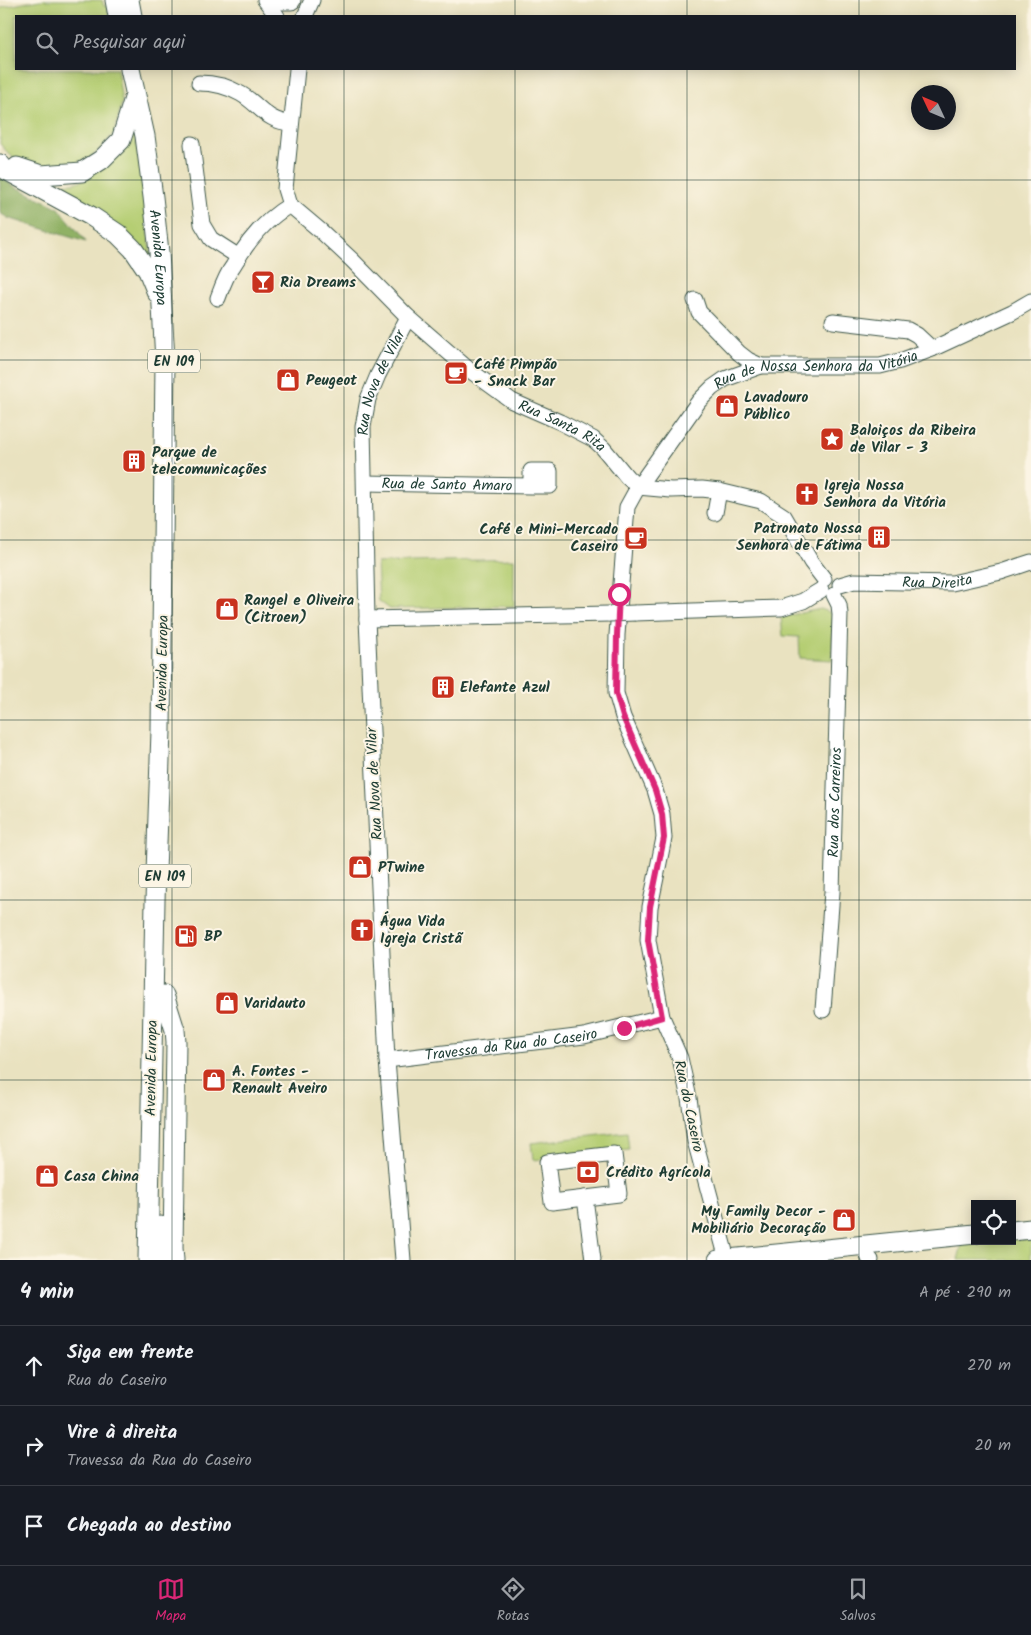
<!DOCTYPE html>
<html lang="pt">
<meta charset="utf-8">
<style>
body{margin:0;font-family:Kalam,sans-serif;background:#20242c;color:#f1f3f6}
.controls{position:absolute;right:15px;bottom:15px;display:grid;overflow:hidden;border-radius:0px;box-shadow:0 2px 12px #0003}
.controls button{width:45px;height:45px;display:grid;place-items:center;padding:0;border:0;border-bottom:1px solid #363941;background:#171b24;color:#f1f3f6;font:25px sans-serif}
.compass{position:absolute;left:911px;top:85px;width:45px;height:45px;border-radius:50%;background:#171b24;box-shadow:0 2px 12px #0003;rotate:314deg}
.stop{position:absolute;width:15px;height:15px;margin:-11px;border:4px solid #db2777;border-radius:50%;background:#fff}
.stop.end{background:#db2777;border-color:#fff;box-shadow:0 1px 5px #0008}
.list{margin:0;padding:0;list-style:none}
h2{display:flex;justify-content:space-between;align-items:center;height:65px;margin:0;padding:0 20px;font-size:21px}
h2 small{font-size:16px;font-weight:400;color:#9ea1a6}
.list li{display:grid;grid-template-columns:32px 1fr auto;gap:15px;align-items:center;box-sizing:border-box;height:80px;padding:0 20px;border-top:1px solid #363941}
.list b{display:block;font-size:19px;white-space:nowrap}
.list p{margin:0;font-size:16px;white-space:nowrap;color:#9ea1a6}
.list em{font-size:16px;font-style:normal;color:#9ea1a6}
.icon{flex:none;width:28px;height:28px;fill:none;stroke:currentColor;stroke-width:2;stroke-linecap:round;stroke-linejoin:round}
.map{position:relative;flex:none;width:1031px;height:1260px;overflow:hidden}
.search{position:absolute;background:#171b24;box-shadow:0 2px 12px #0003;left:15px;right:15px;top:15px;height:55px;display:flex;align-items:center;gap:12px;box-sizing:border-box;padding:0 18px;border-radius:0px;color:#9ea1a6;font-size:19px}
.sheet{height:305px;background:#171b24}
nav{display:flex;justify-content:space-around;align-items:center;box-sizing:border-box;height:70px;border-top:1px solid #363941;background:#171b24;font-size:14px;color:#9ea1a6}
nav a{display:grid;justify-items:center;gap:2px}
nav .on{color:#db2777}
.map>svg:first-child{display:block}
.green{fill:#b5ce73;stroke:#6a8654}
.forest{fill:#90b165;stroke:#58774c}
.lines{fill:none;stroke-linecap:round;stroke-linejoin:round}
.minor-casing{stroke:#3d5649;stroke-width:17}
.major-casing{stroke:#3d5649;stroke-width:21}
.minor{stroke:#fff;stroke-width:15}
.major{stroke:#fff;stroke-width:19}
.minor-bridge-casing{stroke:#3d5649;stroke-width:17;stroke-linecap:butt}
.minor-bridge{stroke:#fff;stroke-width:15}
.route{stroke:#db2777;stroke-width:6}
.grid{fill:none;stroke:#1f3d34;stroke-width:1;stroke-opacity:0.55}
.labels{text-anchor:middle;stroke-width:4;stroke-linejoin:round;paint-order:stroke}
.shield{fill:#fcf5e5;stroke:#617469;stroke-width:1}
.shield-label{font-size:14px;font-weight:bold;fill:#1f3d34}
.street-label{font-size:15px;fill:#1f3d34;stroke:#fcf5e5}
.poi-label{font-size:15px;font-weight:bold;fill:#1f3d34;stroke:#fcf5e5;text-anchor:start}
</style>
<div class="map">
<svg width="1031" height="1260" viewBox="0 0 1031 1260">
<rect width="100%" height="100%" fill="#fcf5e5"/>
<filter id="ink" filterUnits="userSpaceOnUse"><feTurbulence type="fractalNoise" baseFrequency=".02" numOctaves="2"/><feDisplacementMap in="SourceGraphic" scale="10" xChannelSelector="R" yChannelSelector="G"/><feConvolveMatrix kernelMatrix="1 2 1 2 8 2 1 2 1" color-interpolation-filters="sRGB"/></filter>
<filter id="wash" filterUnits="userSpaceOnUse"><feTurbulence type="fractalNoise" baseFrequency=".0096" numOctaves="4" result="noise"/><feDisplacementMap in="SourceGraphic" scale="20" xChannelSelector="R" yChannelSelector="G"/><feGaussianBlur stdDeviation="1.12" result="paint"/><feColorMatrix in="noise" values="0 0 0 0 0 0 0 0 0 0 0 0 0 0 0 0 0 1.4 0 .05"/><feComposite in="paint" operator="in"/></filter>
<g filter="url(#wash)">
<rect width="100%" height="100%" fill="#e9e2c0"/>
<path class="green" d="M40,0H102L104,6H108L109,16H16V69H117L122,102L114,133L98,151L84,162L63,167L26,165L10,155L0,144V9L3,7Z
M134,128L147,218L152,265L35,182L57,184L74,183L88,178Z
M514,559V606L390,609L379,601L377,563Z
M821,609L829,612L833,617L832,660L800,658L799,637L783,636L781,617Z
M627,1132L629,1150L533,1160L531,1143Z
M1031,1235V1260H958L962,1244L984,1241H1012V1238Z"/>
<path class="forest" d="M0,177L10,184L59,208L86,242L8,218L0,213Z"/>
</g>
<g filter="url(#ink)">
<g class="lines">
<g class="minor-casing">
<g id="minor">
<path d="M265,0L277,16"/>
<path d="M305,16L312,0"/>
<path id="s1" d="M297,69L285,189L290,205L322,232L352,260L408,317L468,369L512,401L560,422L593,439L603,448L627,477L638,487"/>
<path d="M199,83C214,83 229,87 241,94C260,105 267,122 291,123"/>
<path d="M192,144L202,224L211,239L239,257"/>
<path d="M218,298C222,287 226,275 233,266C247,242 266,219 290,205"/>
<path d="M695,300L699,312L739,353L748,360L761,366"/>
<path d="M833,321L908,330L917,335L932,349"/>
<path id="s2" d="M365,483L531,486H550V471H531V486"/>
<path d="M638,487L671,490L702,489L719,491L761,501L784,516L811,562L824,579"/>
<path d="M715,513L719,491"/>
<path id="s3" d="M840,585L854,581L952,583L1001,572L1031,562"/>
<path d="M635,613L781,608L803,601L821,590"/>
<path d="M367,619L609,614"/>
<path id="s4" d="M823,1010L832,892L840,614L839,605L834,595"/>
<path id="s5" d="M387,1060L584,1036L662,1017"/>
<path d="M614,1154L619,1194L552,1202L547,1162Z"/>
<path d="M585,1198L593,1260"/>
<path d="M863,1245L869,1258L871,1260"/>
<path id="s6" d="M727,1259L695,1141L689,1098L680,1058L662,1017L648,940L650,907L664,838L662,814L655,790L623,717L616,693L617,635L627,507L638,487L699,401L712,388L725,379L761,366H880L900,361L932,349L1012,312L1031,301"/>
<path id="s7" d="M403,1260L387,1060L381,933L367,619L363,427L368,399L378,375L408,317"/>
</g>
</g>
<g class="major-casing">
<g id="major">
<path d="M115,0L118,16"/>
<path d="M129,0L132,16"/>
<path d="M275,0H291"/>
<path id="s8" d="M130,69L145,136L153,197L159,252L165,361L161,731L155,901L148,1260"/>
<path d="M0,164L4,169L91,216L118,234L133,249L148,271L157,293"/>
<path d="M17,167L41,175L82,172L101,160L121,140L135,95"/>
<path d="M164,995L175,1030L176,1042L173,1248L174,1260"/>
<path d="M1012,1231L1031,1229"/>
<path d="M161,1260V1226"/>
<path d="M718,1260L975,1234"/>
</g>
</g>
<use href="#minor" class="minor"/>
<use href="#major" class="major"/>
<g class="minor-bridge-casing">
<path id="minor-bridge" d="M609,614L635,613"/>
</g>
<use href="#minor-bridge" class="minor-bridge"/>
</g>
</g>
<g class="lines" filter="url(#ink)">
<path class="route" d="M619,594L617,635L616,693L623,717L655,790L662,814L664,838L650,907L648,940L662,1017L624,1028"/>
</g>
<path class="grid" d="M172,0V16M344,0V16M515,0V16M687,0V16M859,0V16M172,69V1260M344,69V1260M515,69V1260M687,69V1260M859,69V1260M0,180H1031M0,360H1031M0,540H1031M0,720H1031M0,900H1031M0,1080H1031"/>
<defs>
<g id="bar-square" transform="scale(1.25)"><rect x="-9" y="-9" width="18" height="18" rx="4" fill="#c8321e" stroke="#fcf5e5"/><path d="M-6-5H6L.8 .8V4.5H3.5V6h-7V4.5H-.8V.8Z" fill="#fff"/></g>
<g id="cafe-square" transform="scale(1.25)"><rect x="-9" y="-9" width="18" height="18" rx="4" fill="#c8321e" stroke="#fcf5e5"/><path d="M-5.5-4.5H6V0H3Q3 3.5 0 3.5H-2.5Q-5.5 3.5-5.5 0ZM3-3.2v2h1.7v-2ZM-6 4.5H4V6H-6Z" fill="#fff"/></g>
<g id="shop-square" transform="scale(1.25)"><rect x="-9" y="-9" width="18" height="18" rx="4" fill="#c8321e" stroke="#fcf5e5"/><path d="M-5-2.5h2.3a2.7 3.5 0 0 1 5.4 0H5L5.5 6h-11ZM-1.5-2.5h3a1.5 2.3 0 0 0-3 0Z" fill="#fff"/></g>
<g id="sight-square" transform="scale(1.25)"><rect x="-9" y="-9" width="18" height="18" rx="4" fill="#c8321e" stroke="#fcf5e5"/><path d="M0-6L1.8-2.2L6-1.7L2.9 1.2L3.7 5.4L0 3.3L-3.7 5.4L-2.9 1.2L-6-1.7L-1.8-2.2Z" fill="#fff"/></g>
<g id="building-square" transform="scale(1.25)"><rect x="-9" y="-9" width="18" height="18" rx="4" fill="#c8321e" stroke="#fcf5e5"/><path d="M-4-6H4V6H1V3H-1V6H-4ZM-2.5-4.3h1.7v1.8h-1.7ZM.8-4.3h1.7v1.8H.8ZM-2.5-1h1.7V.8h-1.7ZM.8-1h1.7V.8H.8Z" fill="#fff"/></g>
<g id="church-square" transform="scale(1.25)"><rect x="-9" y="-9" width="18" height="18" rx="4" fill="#c8321e" stroke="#fcf5e5"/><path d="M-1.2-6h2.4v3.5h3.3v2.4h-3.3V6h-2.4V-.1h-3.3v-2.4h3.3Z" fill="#fff"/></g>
<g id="fuel-square" transform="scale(1.25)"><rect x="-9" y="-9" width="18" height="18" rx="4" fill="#c8321e" stroke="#fcf5e5"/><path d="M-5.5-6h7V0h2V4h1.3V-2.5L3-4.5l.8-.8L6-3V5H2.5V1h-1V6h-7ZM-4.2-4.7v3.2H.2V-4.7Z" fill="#fff"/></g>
<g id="bank-square" transform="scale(1.25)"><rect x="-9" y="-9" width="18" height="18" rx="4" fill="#c8321e" stroke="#fcf5e5"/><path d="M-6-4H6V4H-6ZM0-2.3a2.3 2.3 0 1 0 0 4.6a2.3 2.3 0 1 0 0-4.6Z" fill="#fff"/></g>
</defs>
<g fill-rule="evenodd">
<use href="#bar-square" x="263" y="282"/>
<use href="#cafe-square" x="456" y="373"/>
<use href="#shop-square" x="288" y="380"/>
<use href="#shop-square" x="727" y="406"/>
<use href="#sight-square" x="832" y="439"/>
<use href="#building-square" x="134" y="461"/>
<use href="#church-square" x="807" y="494"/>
<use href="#building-square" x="879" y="537"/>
<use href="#cafe-square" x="636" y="538"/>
<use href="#shop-square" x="227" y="609"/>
<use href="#building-square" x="443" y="687"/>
<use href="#shop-square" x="360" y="867"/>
<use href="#church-square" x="362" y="930"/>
<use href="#fuel-square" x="186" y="936"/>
<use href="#shop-square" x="227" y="1003"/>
<use href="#shop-square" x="214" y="1080"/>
<use href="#bank-square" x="588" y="1172"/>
<use href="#shop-square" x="47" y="1176"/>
<use href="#shop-square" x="844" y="1220"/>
</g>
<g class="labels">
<g class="shield">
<rect x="148" y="349.5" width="52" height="23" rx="4"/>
<rect x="139" y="864.5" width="52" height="23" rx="4"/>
</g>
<g class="shield-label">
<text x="174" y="366">EN 109</text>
<text x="165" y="881">EN 109</text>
</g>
<g class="street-label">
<text dy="5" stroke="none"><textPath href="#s8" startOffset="191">Avenida Europa</textPath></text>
<text dy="5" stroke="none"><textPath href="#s6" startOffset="1028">Rua de Nossa Senhora da Vitória</textPath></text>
<text dy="5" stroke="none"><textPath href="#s7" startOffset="882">Rua Nova de Vilar</textPath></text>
<text dy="5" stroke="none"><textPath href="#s1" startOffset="490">Rua Santa Rita</textPath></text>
<text dy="5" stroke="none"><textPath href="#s2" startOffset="82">Rua de Santo Amaro</textPath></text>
<text dy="5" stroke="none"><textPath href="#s3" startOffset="98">Rua Direita</textPath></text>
<text transform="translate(162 663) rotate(-89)" y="5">Avenida Europa</text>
<text transform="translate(374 784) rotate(-93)" y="5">Rua Nova de Vilar</text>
<text dy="5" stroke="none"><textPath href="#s4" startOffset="208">Rua dos Carreiros</textPath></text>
<text dy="5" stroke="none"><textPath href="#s5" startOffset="125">Travessa da Rua do Caseiro</textPath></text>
<text transform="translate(151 1068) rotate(-89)" y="5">Avenida Europa</text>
<text transform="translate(689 1106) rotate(78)" y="5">Rua do Caseiro</text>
</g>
<g class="poi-label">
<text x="280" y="287">Ria Dreams</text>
<text x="474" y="369">Café Pimpão<tspan x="474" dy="17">- Snack Bar</tspan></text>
<text x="306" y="385">Peugeot</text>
<text x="744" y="402">Lavadouro<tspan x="744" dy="17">Público</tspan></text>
<text x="850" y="435">Baloiços da Ribeira<tspan x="850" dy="17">de Vilar - 3</tspan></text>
<text x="152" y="457">Parque de<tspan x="152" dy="17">telecomunicações</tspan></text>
<text x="824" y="490">Igreja Nossa<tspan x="824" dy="17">Senhora da Vitória</tspan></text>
<text x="862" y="533" text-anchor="end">Patronato Nossa<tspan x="862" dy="17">Senhora de Fátima</tspan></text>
<text x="618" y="534" text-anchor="end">Café e Mini-Mercado<tspan x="618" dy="17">Caseiro</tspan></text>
<text x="244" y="605">Rangel e Oliveira<tspan x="244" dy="17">(Citroen)</tspan></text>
<text x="460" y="692">Elefante Azul</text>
<text x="378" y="872">PTwine</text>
<text x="380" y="926">Água Vida<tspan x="380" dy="17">Igreja Cristã</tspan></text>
<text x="204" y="941">BP</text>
<text x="244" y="1008">Varidauto</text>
<text x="232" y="1076">A. Fontes -<tspan x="232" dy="17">Renault Aveiro</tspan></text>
<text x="606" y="1177">Crédito Agrícola</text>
<text x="64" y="1181">Casa China</text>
<text x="826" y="1216" text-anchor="end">My Family Decor -<tspan x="826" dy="17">Mobiliário Decoração</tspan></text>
</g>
</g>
</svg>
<div class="controls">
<button><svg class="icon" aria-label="locate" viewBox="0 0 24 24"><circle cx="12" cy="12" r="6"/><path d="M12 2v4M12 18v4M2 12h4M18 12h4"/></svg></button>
</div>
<svg class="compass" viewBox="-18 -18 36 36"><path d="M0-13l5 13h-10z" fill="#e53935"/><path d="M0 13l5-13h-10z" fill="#9ea1a6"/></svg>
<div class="stop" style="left:619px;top:594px"></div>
<div class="stop end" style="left:624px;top:1028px"></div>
<div class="search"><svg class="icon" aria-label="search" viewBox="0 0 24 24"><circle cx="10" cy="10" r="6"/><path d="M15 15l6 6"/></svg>Pesquisar aqui</div>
</div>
<section class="sheet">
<h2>4 min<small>A pé · 290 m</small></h2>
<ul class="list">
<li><svg class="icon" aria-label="ahead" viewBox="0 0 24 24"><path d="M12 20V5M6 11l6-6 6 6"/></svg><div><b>Siga em frente</b><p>Rua do Caseiro</p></div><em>270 m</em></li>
<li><svg class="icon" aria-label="right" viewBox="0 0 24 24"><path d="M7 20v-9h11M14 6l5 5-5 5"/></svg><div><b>Vire à direita</b><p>Travessa da Rua do Caseiro</p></div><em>20 m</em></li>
<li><svg class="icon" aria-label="arrive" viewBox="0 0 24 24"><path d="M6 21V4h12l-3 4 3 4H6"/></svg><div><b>Chegada ao destino</b></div></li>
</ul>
</section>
<nav>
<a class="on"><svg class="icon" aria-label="map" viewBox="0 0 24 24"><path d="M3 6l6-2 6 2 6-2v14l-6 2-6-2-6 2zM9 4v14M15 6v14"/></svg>Mapa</a>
<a><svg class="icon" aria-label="directions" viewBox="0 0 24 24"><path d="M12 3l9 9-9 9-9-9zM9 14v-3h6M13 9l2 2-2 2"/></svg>Rotas</a>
<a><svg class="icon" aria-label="saved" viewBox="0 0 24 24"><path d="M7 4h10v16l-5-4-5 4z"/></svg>Salvos</a>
</nav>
